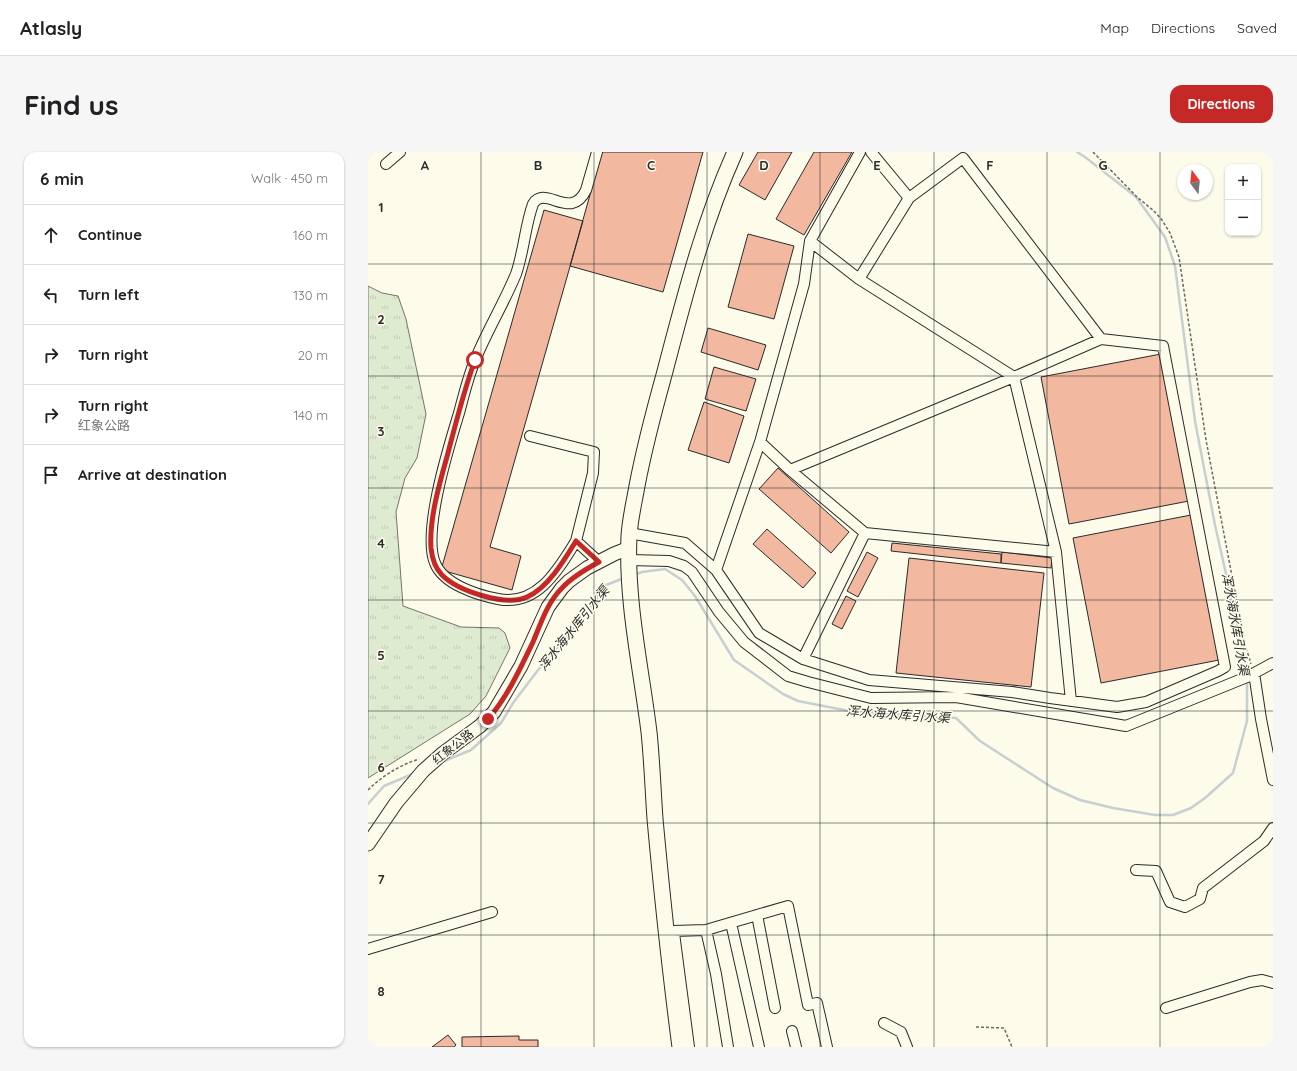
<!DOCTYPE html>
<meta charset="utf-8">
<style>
body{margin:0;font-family:Quicksand,"Noto Sans SC",sans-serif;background:#f6f6f6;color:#202124}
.controls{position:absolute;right:12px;top:12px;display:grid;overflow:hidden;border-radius:8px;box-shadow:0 1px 3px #0004}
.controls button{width:36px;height:36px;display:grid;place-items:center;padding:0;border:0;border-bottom:1px solid #e0e0e0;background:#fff;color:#202124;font:20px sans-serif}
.compass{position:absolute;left:809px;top:12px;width:36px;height:36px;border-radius:50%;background:#fff;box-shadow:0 1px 3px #0004;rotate:345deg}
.stop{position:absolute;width:12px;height:12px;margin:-9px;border:3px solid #c62828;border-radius:50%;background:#fff}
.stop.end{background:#c62828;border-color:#fff;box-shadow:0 1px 4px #0008}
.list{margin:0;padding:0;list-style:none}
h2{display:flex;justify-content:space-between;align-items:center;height:52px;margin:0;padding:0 16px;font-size:17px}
h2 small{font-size:13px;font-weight:400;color:#757577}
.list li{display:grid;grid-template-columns:26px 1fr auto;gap:12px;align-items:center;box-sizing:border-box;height:60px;padding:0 16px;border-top:1px solid #e0e0e0}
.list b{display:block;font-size:15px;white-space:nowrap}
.list p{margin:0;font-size:13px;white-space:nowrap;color:#757577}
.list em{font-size:13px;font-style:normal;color:#757577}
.icon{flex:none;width:22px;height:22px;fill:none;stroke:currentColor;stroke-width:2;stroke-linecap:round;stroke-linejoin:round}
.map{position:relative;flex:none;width:905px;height:895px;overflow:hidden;border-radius:12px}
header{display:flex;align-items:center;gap:24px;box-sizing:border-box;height:56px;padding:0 20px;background:#fff;border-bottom:1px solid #e0e0e0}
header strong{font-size:19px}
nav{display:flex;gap:22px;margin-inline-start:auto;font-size:14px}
.intro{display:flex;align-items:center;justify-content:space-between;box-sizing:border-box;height:96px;padding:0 24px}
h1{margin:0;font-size:28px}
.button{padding:10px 18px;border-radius:12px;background:#c62828;color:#fff;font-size:14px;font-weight:700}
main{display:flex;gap:24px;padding:0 24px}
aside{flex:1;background:#fff;border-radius:12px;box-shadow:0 1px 3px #0004}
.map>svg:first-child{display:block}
.grass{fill:url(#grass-tufts);stroke:#74746e}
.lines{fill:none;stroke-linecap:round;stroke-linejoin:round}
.stream{stroke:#c7d0d0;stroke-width:2.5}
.building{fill:#f2b8a0;stroke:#2b2b2b}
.minor-casing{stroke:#2b2b2b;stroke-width:12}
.major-casing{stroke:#2b2b2b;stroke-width:15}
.highway-casing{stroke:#2b2b2b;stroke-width:17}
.path{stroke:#6a6964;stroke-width:1.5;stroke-dasharray:3 2;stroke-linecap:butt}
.minor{stroke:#fdfbea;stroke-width:10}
.major{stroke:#fdfbea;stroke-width:13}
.highway{stroke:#fdfbea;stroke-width:15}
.route{stroke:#c62828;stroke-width:5}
.grid{fill:none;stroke:#2b2b2b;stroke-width:1;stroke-opacity:0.55}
.labels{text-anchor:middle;stroke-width:3;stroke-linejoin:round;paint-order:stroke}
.street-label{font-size:12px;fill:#2b2b2b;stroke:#fdfbea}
.water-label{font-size:13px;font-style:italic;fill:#2b2b2b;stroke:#fdfbea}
.grid-label{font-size:13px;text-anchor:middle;font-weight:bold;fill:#2b2b2b;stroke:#fdfbea;stroke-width:3;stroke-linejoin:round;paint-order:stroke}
</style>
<header>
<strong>Atlasly</strong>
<nav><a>Map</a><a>Directions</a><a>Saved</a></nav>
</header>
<div class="intro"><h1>Find us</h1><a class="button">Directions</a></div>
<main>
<aside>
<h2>6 min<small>Walk · 450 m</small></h2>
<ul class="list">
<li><svg class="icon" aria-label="ahead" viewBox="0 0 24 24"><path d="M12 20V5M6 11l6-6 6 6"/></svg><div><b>Continue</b></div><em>160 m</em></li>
<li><svg class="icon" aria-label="left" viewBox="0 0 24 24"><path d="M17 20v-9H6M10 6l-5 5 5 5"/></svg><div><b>Turn left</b></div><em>130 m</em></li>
<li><svg class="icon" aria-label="right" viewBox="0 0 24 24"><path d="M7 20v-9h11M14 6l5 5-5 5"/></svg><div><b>Turn right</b></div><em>20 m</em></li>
<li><svg class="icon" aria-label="right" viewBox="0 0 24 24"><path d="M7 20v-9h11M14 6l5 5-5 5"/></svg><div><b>Turn right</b><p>红象公路</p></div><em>140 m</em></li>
<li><svg class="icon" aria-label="arrive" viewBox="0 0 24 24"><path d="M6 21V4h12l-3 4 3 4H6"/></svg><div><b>Arrive at destination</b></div></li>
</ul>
</aside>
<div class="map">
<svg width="905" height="895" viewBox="0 0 905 895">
<defs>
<pattern id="grass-tufts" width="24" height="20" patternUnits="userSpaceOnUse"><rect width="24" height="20" fill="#deebd1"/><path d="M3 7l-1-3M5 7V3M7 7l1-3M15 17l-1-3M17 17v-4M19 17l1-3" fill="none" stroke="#bfcab4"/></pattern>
</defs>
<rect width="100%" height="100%" fill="#fdfbea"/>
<path class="grass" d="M0,134L14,141L30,144L38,167L58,262L49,306L37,326L28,360L35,454L93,475L131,476L137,481L142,496L118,544L102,562L0,626Z"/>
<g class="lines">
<path class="stream" d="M709,0L717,5L768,45L797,85L807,114L827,269L847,373L879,515V521
M266,423L274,420L297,417L314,428L327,444L366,508L415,542L430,549L481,559L588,566L612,589L685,636L712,648L745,656L787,663H805L823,656L837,646L865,621L879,569V528
M74,610L103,598L133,571L145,551L170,518L216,464L238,433L256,426
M0,652L16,634L47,621"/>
</g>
<path class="building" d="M234,0H335L295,140L202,114Z
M390,0H424L397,48L371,33Z
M446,0H484L436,83L408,67Z
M176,58L215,69L122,395L153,404L144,438L73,418Z
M380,82L426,94L406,167L360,155Z
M340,176L398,193L390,218L333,200Z
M793,202L821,349L701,372L673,225Z
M346,215L388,227L378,259L337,247Z
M336,250L376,264L361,311L320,298Z
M410,316L481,380L463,401L391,337Z
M823,363L851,508L733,531L705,386Z
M399,377L448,421L435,436L385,392Z
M524,391L633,402V411L523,399Z
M499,400L510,406L490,445L479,439Z
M634,400L684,406L683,416L633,411Z
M541,406L676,421L663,535L528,521Z
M478,444L488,449L474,477L464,472Z
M80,883L88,893L86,895H64Z
M151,884V888H170V895H94V885Z"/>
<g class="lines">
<g class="minor-casing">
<path id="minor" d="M229,0L218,38C203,70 177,32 165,52C157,74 156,99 148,122C136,151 120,177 108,206C100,224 96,243 91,261C81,294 54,380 67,411C75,432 109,443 130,447C169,455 190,418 208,389L231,410
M503,0L541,46
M18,12L32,0
M442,89L491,127L646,225L688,400L703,549
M162,284L226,300L225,321L208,389
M392,290L422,318L497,381
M422,318L646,225L733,187L595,6L541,46L491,127
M261,381L317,391L348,418L391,481L435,507L501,528L644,540L682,546L749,555L778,550L850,519L857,515L795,194L733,187
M261,408L301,409L316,414L324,420L351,460L376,490L420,524L440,530L503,546L588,545L758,574L879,525L905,511
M348,418L392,290L436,132L442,89L492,0
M435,507L497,381L688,400
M886,521L893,567L905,628
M768,718L788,719L802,750L817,755L832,747L835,736L896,689L905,676
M389,763L407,856
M363,771L391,895
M338,778L348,822L360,895
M305,779L338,778L420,754L440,853L449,851L459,895
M306,781L321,895
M0,797L124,760
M798,856L882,830L894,828L905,831
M516,871L533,880L539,895
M424,879L428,895"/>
</g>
<g class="major-casing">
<path id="major" d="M0,692L28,651L55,619L74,602L112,574L126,560L153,514L180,455L194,436L201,429L219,416L246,402L261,396"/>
</g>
<g class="highway-casing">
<path id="highway" d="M312,895C302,819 294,743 287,667C285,638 284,609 281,580C273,515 258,450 261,384C262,367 266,351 269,334C276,297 286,259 296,223C316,147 335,71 367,0"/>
</g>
<path class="path" d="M725,0L769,45L786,59L794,68L802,81L811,105L838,288L877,492L883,512
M0,638C14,624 32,613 51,607
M608,875L636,876L644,895"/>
<use href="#minor" class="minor"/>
<use href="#major" class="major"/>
<use href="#highway" class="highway"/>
</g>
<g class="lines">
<path class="route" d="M107,208C96,238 88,270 80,301C72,330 61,366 63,396C64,406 67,416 74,423C90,439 138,455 159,445C180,436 197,407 208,389L231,410C218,417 204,425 194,436C179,451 173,471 165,490C153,515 139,546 120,567"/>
</g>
<path class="grid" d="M113,0V895M226,0V895M339,0V895M452,0V895M566,0V895M679,0V895M792,0V895M0,112H905M0,224H905M0,336H905M0,448H905M0,559H905M0,671H905M0,783H905"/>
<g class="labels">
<g class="street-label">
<text transform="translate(85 595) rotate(-38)" y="4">红象公路</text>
</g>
<g class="water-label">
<text transform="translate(868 472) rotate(80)" y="5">浑水海水库引水渠</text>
<text transform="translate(205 476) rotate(-51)" y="5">浑水海水库引水渠</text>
<text transform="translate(530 562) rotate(4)" y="5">浑水海水库引水渠</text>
</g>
</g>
<g class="grid-label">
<text x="57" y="18">A</text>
<text x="170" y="18">B</text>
<text x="283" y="18">C</text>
<text x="396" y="18">D</text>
<text x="509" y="18">E</text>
<text x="622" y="18">F</text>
<text x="735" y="18">G</text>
<text x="13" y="60">1</text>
<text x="13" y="172">2</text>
<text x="13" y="284">3</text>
<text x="13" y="396">4</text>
<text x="13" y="508">5</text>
<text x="13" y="620">6</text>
<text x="13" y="732">7</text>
<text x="13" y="844">8</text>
</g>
</svg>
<div class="controls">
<button>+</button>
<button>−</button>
</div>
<svg class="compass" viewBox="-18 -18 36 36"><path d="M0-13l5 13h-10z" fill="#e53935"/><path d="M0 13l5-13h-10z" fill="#757577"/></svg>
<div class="stop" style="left:107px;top:208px"></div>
<div class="stop end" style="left:120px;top:567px"></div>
</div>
</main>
